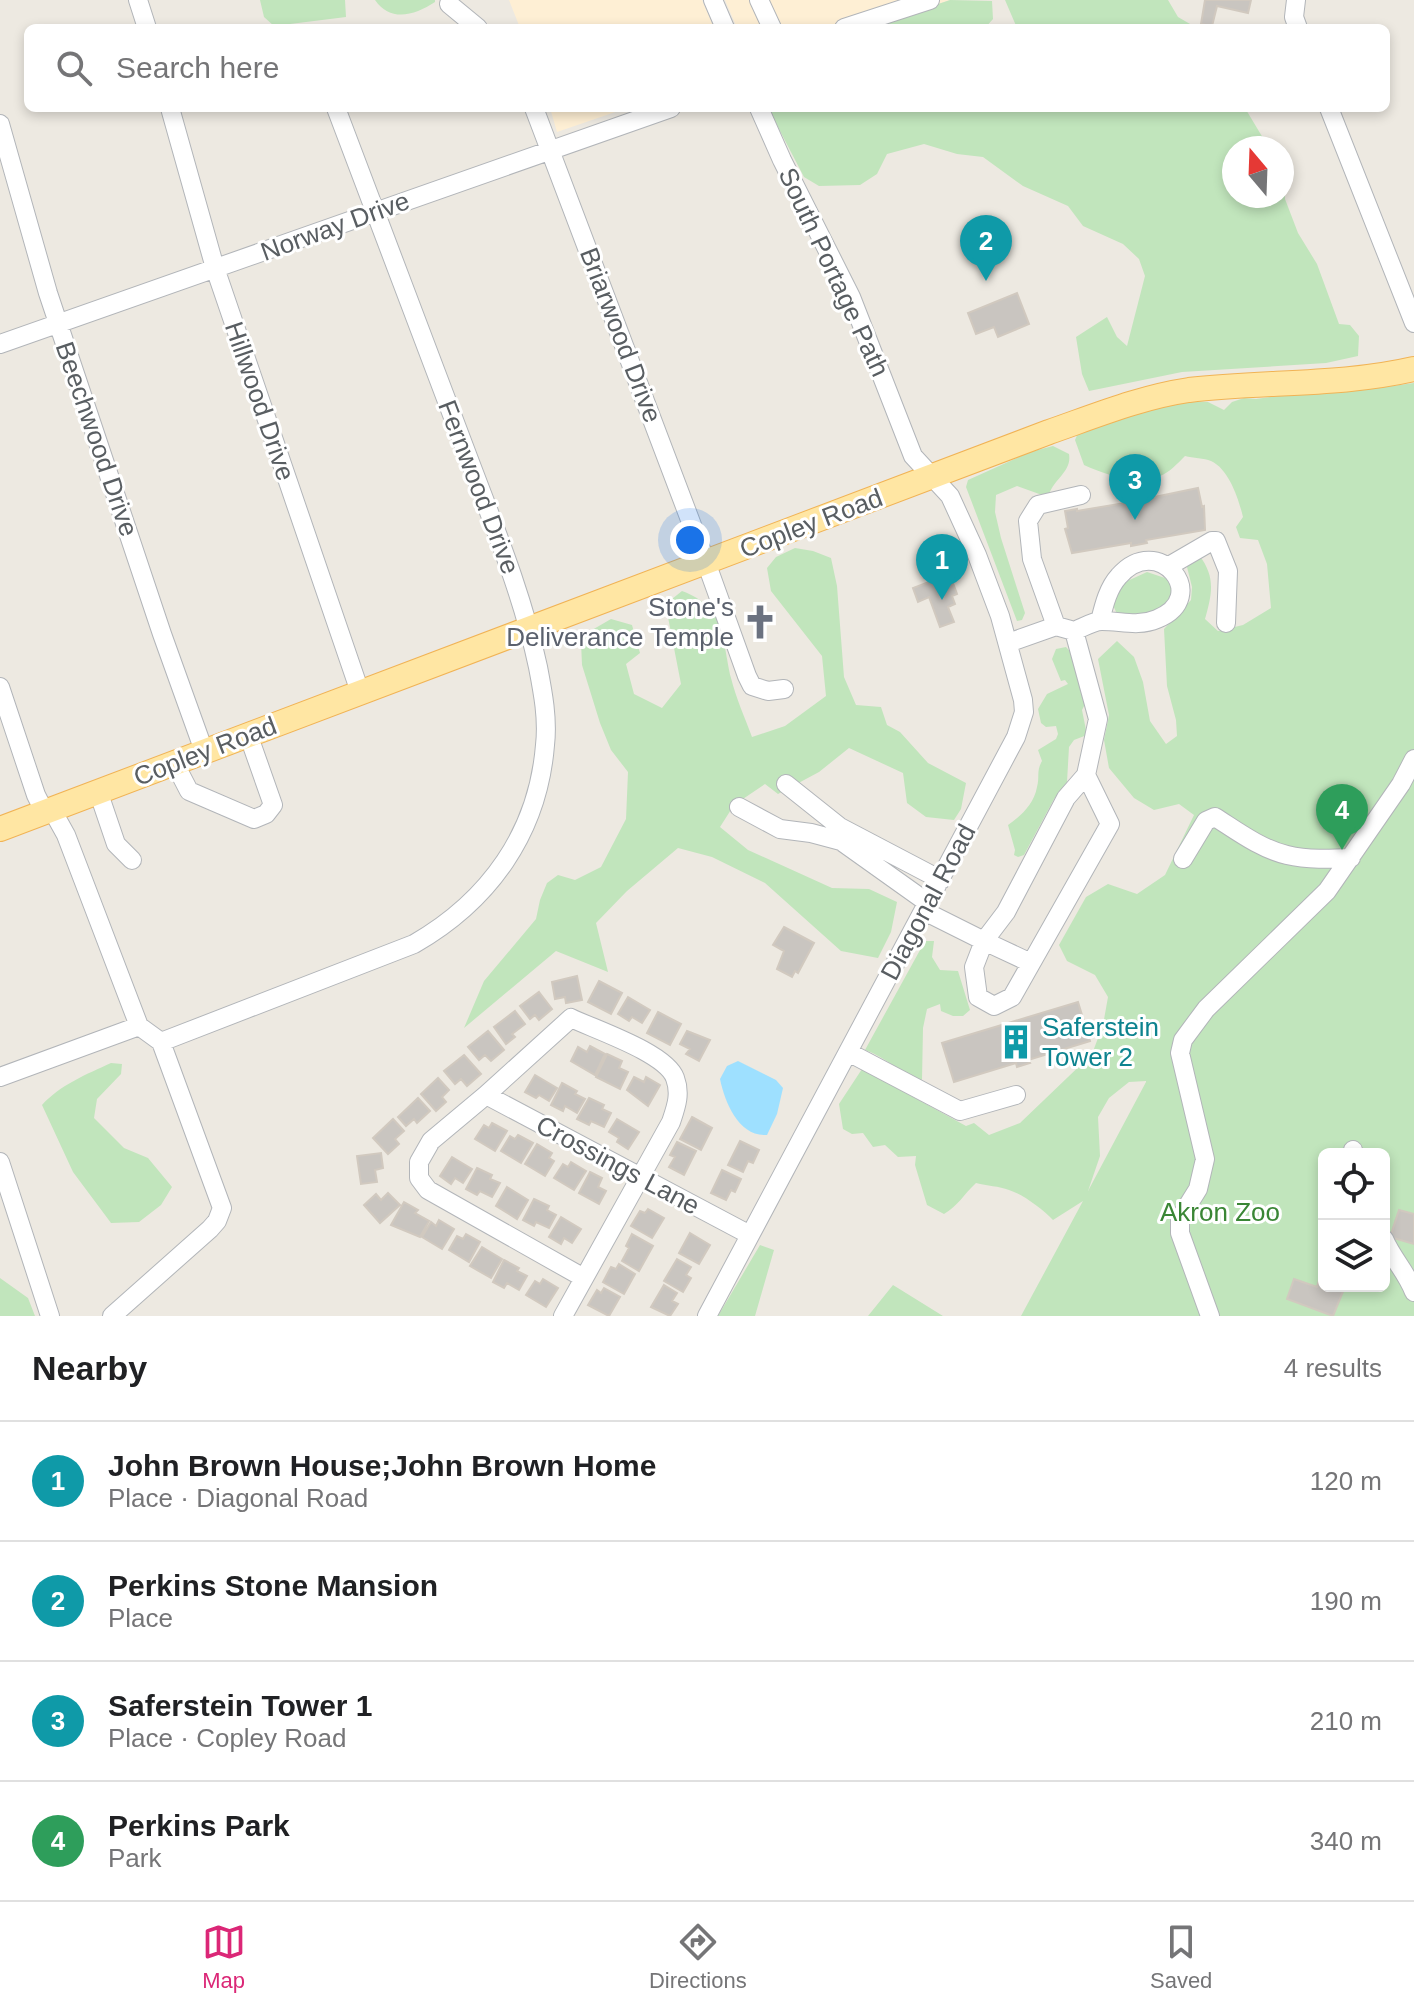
<!DOCTYPE html>
<meta charset="utf-8">
<style>
body{margin:0;font-family:Helvetica,sans-serif;background:#f2f2f2;color:#202124}
.controls{position:absolute;right:24px;bottom:24px;display:grid;overflow:hidden;border-radius:12px;box-shadow:0 4px 12px #0003}
.controls button{width:72px;height:72px;display:grid;place-items:center;padding:0;border:0;border-bottom:2px solid #e0e0e0;background:#fff;color:#202124;font:40px sans-serif}
.compass{position:absolute;left:1222px;top:136px;width:72px;height:72px;border-radius:50%;background:#fff;box-shadow:0 4px 12px #0003;rotate:341deg}
.you{position:absolute;left:690px;top:540px;width:28px;height:28px;margin:-20px;border:6px solid #fff;border-radius:50%;background:#1a73e8;box-shadow:0 0 0 12px #1a73e833}
.badge{display:grid;place-items:center;width:52px;height:52px;border-radius:50%;background:#db2777;color:#fff;font-size:26px;font-weight:700}
.pin{position:absolute;translate:-50% -66px;filter:drop-shadow(0 2px 4px #0008)}
.pin::after{content:'';position:absolute;top:42px;width:28px;height:24px;background:inherit;clip-path:polygon(0 0,100% 0,50% 100%)}
.list{margin:0;padding:0;list-style:none}
h2{display:flex;justify-content:space-between;align-items:center;height:104px;margin:0;padding:0 32px;font-size:34px}
h2 small{font-size:26px;font-weight:400;color:#757577}
.list li{display:grid;grid-template-columns:52px 1fr auto;gap:24px;align-items:center;box-sizing:border-box;height:120px;padding:0 32px;border-top:2px solid #e0e0e0}
.list b{display:block;font-size:30px;white-space:nowrap}
.list p{margin:0;font-size:26px;white-space:nowrap;color:#757577}
.list em{font-size:26px;font-style:normal;color:#757577}
.icon{flex:none;width:44px;height:44px;fill:none;stroke:currentColor;stroke-width:2;stroke-linecap:round;stroke-linejoin:round}
.map{position:relative;flex:none;width:1414px;height:1316px;overflow:hidden}
.search{position:absolute;background:#fff;box-shadow:0 4px 12px #0003;left:24px;right:24px;top:24px;height:88px;display:flex;align-items:center;gap:20px;box-sizing:border-box;padding:0 28px;border-radius:12px;color:#757577;font-size:30px}
.sheet{height:584px;background:#fff}
nav{display:flex;justify-content:space-around;align-items:center;box-sizing:border-box;height:112px;border-top:2px solid #e0e0e0;background:#fff;font-size:22px;color:#757577}
nav a{display:grid;justify-items:center;gap:4px}
nav .on{color:#db2777}
.map>svg:first-child{display:block}
.commercial{fill:#feefd4}
.green{fill:#c1e5bc;fill-rule:evenodd}
.water{fill:#9ee0ff}
.building{fill:#c9c5c0;stroke:#d1c9bf;stroke-width:2}
.lines{fill:none;stroke-linecap:round;stroke-linejoin:round}
.minor-casing{stroke:#b2b5b9;stroke-width:20}
.major-casing{stroke:#f1b355;stroke-width:26}
.minor{stroke:#fff;stroke-width:18}
.major{stroke:#ffe6a3;stroke-width:24}
.labels{text-anchor:middle;stroke-width:6;stroke-linejoin:round;paint-order:stroke}
.street-label{font-size:26px;fill:#595e62;stroke:#fff}
.worship-label{font-size:26px;fill:#5b616d;stroke:#fff;text-anchor:end}
.culture-label{font-size:26px;fill:#0d838f;stroke:#fff;text-anchor:start}
.park-label{font-size:26px;fill:#3a8635;stroke:#fff}
</style>
<div class="map">
<svg width="1414" height="1316" viewBox="0 0 1414 1316">
<rect width="100%" height="100%" fill="#ede9e1"/>
<path class="commercial" d="M509,0H702L714,28H520Z
M725,0H950L867,28H737Z
M550,108H627L557,132Z"/>
<path class="green" d="M260,0H345L346,17L274,26L264,17Z
M375,0H435V2C415,15 391,23 375,0Z
M950,0L992,1L993,19L985,28H867Z
M1005,0H1168L1178,17L1197,28H1017Z
M768,108H1245L1269,148H1234V196H1282V163L1285,166V199L1298,233L1317,264L1339,324L1350,325L1359,336L1358,356L1326,363L1182,372L1089,391L1082,374L1076,337L1107,317L1117,337L1127,346L1145,276L1139,259L1123,244L1083,226L1068,206L1023,186L983,157L957,154L924,144L887,154L877,174L860,185L819,186L804,177Z
M1414,383V1316H1021L1083,1201L1053,1220C1042,1209 1024,1195 1009,1190C999,1186 987,1186 976,1183C964,1194 958,1206 944,1214L927,1205L915,1165L916,1156L898,1157L885,1145L873,1147L863,1133L852,1134L843,1129L839,1104L862,1069L966,1126L974,1123L989,1135L1020,1123L1092,1054L1103,1025L1108,997L1095,975L1067,961L1059,945L1086,897L1108,884L1137,894L1165,875L1194,815L1179,804L1154,810L1134,798L1109,768L1104,740L1109,715L1098,659L1117,641L1134,657L1143,682L1150,721L1166,744L1177,736L1176,720L1167,686L1164,629L1191,600L1192,587L1185,559L1199,555C1216,577 1212,594 1205,619L1218,631L1243,625L1271,608L1267,564L1258,540L1240,538L1236,527L1243,517C1239,500 1229,469 1211,461C1204,458 1193,458 1185,456C1178,463 1169,473 1160,476C1136,485 1106,475 1084,465L1075,440L1078,433L1179,400L1208,402L1224,410L1232,402L1244,398L1256,399L1315,391L1370,389ZM1146,1081V1082L1088,1191L1100,1156L1098,1117L1109,1098L1129,1082ZM1324,1154H1384V1286H1324Z
M1053,446L1069,454C1072,471 1055,478 1049,494L1042,495L1017,486L996,495L995,512L1001,538L1025,613L1022,620L1017,621L966,487L968,480L1030,452Z
M795,548L813,551L831,558L837,586L844,677L856,705L881,707L887,725L900,732L928,763L966,783L961,809L954,820L926,817L907,803L903,773L849,748L819,772L778,794L765,784L734,805L720,827L748,850L832,888L869,889L897,902L891,932L878,958L841,951L765,883L712,857L678,848L627,891L596,923L608,972L556,951L464,1028L484,981L536,919L540,900L547,883L558,875L575,880L601,867L626,819L628,772L611,750L600,723L582,665L581,642L592,630L611,619L632,625L640,653L626,664L634,694L662,708L681,684L667,612L672,599L682,591C726,607 722,640 731,678C736,698 745,718 752,737L785,726L826,696L822,656L771,591L767,568L776,557Z
M1147,572L1168,579C1185,612 1138,616 1117,614L1112,603L1123,583Z
M1066,647L1075,657L1087,700L1082,710L1087,735L1074,740L1069,747L1067,782L1054,799L1024,855L1018,857L1014,855L1015,850L1008,825C1021,816 1034,804 1037,787C1040,777 1036,771 1042,761L1038,750L1056,739L1058,734L1056,726L1046,727L1041,723L1038,709L1047,694L1068,684L1065,680L1061,681L1052,659L1056,649Z
M925,941H934L932,957L940,970L958,971L970,1010L963,1016H953L941,1011L940,1004L927,1009L923,1028L922,1080C899,1073 886,1057 865,1050Z
M111,1063L122,1064L121,1074L97,1099L94,1118L124,1148L148,1158L172,1187L161,1205L139,1222L111,1223L73,1172L42,1105C60,1085 87,1074 111,1063Z
M760,1245L774,1250L755,1316H718Z
M0,1278L28,1298L35,1316H0Z
M893,1285L943,1316H868Z"/>
<path class="water" d="M738,1061L776,1080L783,1088L777,1114L767,1135C739,1137 725,1103 720,1079L727,1066Z"/>
<path class="building" d="M1205,0H1251L1248,13L1217,6L1212,26L1201,24Z
M1017,293L1029,324L998,337L994,327L976,334L968,313Z
M1198,488L1202,507L1204,506L1205,530L1146,540L1147,543L1131,546V543L1072,553L1065,529L1068,528L1065,511L1077,509V511L1125,503L1124,499L1139,497L1140,500Z
M950,575L957,594L952,596L955,604L948,607L954,622L940,627L929,597L918,602L913,588L934,580L936,585L944,582L942,578Z
M784,927L814,943L798,973L795,971L792,977L777,969L784,951L773,945Z
M577,976L582,1000L566,1003L565,997L555,999L552,982Z
M599,981L622,993L611,1014L588,1002Z
M539,992L552,1009L539,1020L535,1015L530,1019L520,1006Z
M628,997L650,1010L642,1023L632,1017L629,1021L618,1014Z
M1078,1002L1090,1041L1028,1060L1030,1063L1017,1067L1016,1063L954,1082L942,1043Z
M515,1011L525,1024L512,1034L515,1037L506,1044L494,1027Z
M658,1012L681,1024L670,1045L647,1033Z
M488,1031L504,1050L491,1061L485,1055L479,1060L468,1047Z
M687,1031L710,1040L699,1061L686,1054L690,1049L680,1044Z
M590,1046L605,1054L595,1075L571,1061L578,1047L587,1052Z
M607,1054L622,1061L619,1068L628,1072L620,1089L596,1077Z
M464,1055L481,1074L467,1086L461,1079L455,1084L444,1071Z
M535,1075L557,1088L549,1101L539,1095L536,1098L525,1092Z
M634,1077L644,1082L646,1077L660,1085L648,1106L627,1090Z
M438,1078L449,1090L442,1097L446,1102L436,1111L421,1094Z
M562,1083L577,1091L575,1094L585,1099L577,1113L565,1106L563,1111L551,1105Z
M418,1098L430,1111L417,1123L414,1119L406,1126L398,1117Z
M589,1098L604,1105L602,1109L611,1113L604,1127L591,1121L589,1125L577,1119Z
M692,1117L712,1128L701,1150L680,1139Z
M393,1119L404,1131L395,1139L399,1144L388,1154L373,1138Z
M617,1119L639,1132L628,1149L617,1142L619,1138L609,1132Z
M492,1123L507,1131L495,1151L475,1139L484,1125L489,1128Z
M518,1135L533,1143L521,1163L501,1151L510,1136L515,1139Z
M740,1141L759,1150L753,1163L748,1161L743,1172L728,1165Z
M677,1142L696,1151L684,1175L669,1167L675,1157L670,1155Z
M537,1144L552,1153L549,1158L554,1161L545,1176L525,1164Z
M381,1153L383,1168L375,1170L377,1182L361,1184L357,1156Z
M452,1157L472,1169L463,1183L455,1178L451,1184L440,1176Z
M571,1162L586,1171L574,1190L554,1178L563,1164L568,1167Z
M477,1168L492,1175L490,1179L500,1183L492,1197L480,1191L477,1195L466,1189Z
M722,1170L741,1179L735,1192L731,1190L726,1200L711,1193Z
M590,1172L602,1178L598,1187L606,1191L599,1204L579,1193Z
M507,1187L528,1200L517,1219L496,1206Z
M388,1193L400,1205L380,1223L364,1205L376,1194L381,1200Z
M534,1199L549,1206L547,1210L556,1215L549,1228L536,1222L534,1226L523,1220Z
M404,1202L418,1210L415,1213L429,1221L420,1237L391,1225Z
M648,1209L664,1218L652,1238L631,1226L640,1211L645,1213Z
M1399,1210L1414,1214V1244L1390,1237Z
M561,1217L581,1229L572,1243L564,1238L561,1244L549,1237Z
M439,1220L454,1229L442,1249L422,1237L431,1222L436,1226Z
M690,1233L710,1245L699,1264L679,1253Z
M466,1234L480,1242L469,1262L449,1250L457,1236L463,1239Z
M632,1234L653,1246L639,1271L622,1261L629,1248L626,1246Z
M482,1247L502,1259L491,1278L470,1266Z
M677,1259L691,1267L686,1275L691,1278L683,1292L664,1281Z
M504,1260L519,1268L517,1271L527,1276L519,1290L507,1283L504,1288L493,1282Z
M619,1264L635,1274L624,1294L603,1282L611,1267L616,1269Z
M543,1279L558,1288L546,1307L526,1295L535,1281L540,1284Z
M1294,1279L1317,1287L1319,1280L1324,1282V1286L1344,1289L1333,1316L1287,1299Z
M664,1285L677,1293L672,1301L678,1304L670,1316L651,1307Z
M604,1288L620,1297L609,1316L588,1305L597,1290L601,1293Z"/>
<g class="lines">
<g class="minor-casing">
<path id="minor" d="M138,0L147,28
M713,0L725,28
M759,0L772,28
M1296,0L1294,17L1298,28
M449,4L478,28
M844,28L930,0
M170,108L215,268L360,692
M534,108L706,562L747,676L752,686L768,691L784,689
M1329,108L1414,323
M0,124L48,293L162,634L204,751
M0,344L671,108
M1169,566L1212,541H1216L1228,571L1226,623
M1074,631C1082,628 1093,621 1102,621C1122,621 1138,627 1157,619C1212,597 1158,531 1119,576C1108,588 1104,605 1100,621
M1008,643L1056,626
M0,687L36,795L40,803L56,817L66,835L139,1026L161,1042L222,1208L217,1221L210,1229L112,1316
M174,762L189,791L254,819L266,814L273,805L248,734
M786,784L840,827L941,880
M98,791L116,844L132,860
M739,807L780,829L811,833L841,841L928,903
M1183,859L1206,821L1215,817C1237,831 1261,849 1287,855C1308,860 1330,859 1351,858
M924,911L984,941L974,967L978,997L994,1006L1012,997L1110,824L1086,775L1098,719L1074,631L1056,626L1032,559L1028,521L1038,505L1081,495
M1031,963L984,941L1006,912L1066,798L1086,775
M161,1042L414,944C489,901 538,833 545,745C548,719 543,693 538,667C522,592 492,521 465,449C422,335 379,222 336,108
M848,1052L960,1111L1016,1095
M0,1077L139,1026
M486,1095L750,1235
M1353,1150L1354,1154
M0,1162L50,1316
M1384,1239C1392,1258 1407,1273 1414,1292
M563,1316L671,1122C676,1107 681,1094 675,1078C666,1053 596,1030 571,1018L486,1095L431,1141L419,1162V1178L428,1190L584,1278
M707,1316L1016,737L1024,712L1023,700L1000,616L977,555L950,496L913,456L851,297L782,160L759,108
M1210,1316L1180,1233V1218L1198,1189L1205,1159L1180,1053L1183,1040L1206,1009L1327,891L1401,784L1414,759"/>
</g>
<g class="major-casing">
<path id="major" d="M0,829L1049,432C1095,416 1141,397 1189,390C1264,381 1341,386 1414,369"/>
</g>
<use href="#minor" class="minor"/>
<use href="#major" class="major"/>
</g>
<defs>
<g id="church-bare" transform="scale(2.76)"><path d="M-1.2-6h2.4v3.5h3.3v2.4h-3.3V6h-2.4V-.1h-3.3v-2.4h3.3Z" fill="#6b7280" stroke="#fff" stroke-width="2.5" paint-order="stroke"/></g>
<g id="building-bare" transform="scale(2.76)"><path d="M-4-6H4V6H1V3H-1V6H-4ZM-2.5-4.3h1.7v1.8h-1.7ZM.8-4.3h1.7v1.8H.8ZM-2.5-1h1.7V.8h-1.7ZM.8-1h1.7V.8H.8Z" fill="#0f9aa8" stroke="#fff" stroke-width="2.5" paint-order="stroke"/></g>
</defs>
<g fill-rule="evenodd">
<use href="#church-bare" x="760" y="622"/>
<use href="#building-bare" x="1016" y="1042"/>
</g>
<g class="labels">
<g class="street-label">
<text transform="translate(335 226) rotate(-20)" y="9">Norway Drive</text>
<text transform="translate(834 272) rotate(65)" y="9">South Portage Path</text>
<text transform="translate(621 335) rotate(69)" y="9">Briarwood Drive</text>
<text transform="translate(260 401) rotate(71)" y="9">Hillwood Drive</text>
<text transform="translate(97 439) rotate(71)" y="9">Beechwood Drive</text>
<text transform="translate(479 487) rotate(69)" y="9">Fernwood Drive</text>
<text transform="translate(811 523) rotate(-21)" y="9">Copley Road</text>
<text transform="translate(205 751) rotate(-21)" y="9">Copley Road</text>
<text transform="translate(928 902) rotate(-62)" y="9">Diagonal Road</text>
<text transform="translate(618 1165) rotate(28)" y="9">Crossings Lane</text>
</g>
<g class="worship-label">
<text x="734" y="616">Stone's<tspan x="734" dy="30">Deliverance Temple</tspan></text>
</g>
<g class="culture-label">
<text x="1042" y="1036">Saferstein<tspan x="1042" dy="30">Tower 2</tspan></text>
</g>
<g class="park-label">
<text x="1220" y="1221">Akron Zoo</text>
</g>
</g>
</svg>
<div class="controls">
<button><svg class="icon" aria-label="locate" viewBox="0 0 24 24"><circle cx="12" cy="12" r="6"/><path d="M12 2v4M12 18v4M2 12h4M18 12h4"/></svg></button>
<button><svg class="icon" aria-label="layers" viewBox="0 0 24 24"><path d="M12 4l9 5-9 5-9-5zM3 14l9 5 9-5"/></svg></button>
</div>
<svg class="compass" viewBox="-18 -18 36 36"><path d="M0-13l5 13h-10z" fill="#e53935"/><path d="M0 13l5-13h-10z" fill="#757577"/></svg>
<div class="you"></div>
<div class="pin badge" style="left:942px;top:600px;background:#0f9aa8">1</div>
<div class="pin badge" style="left:986px;top:281px;background:#0f9aa8">2</div>
<div class="pin badge" style="left:1135px;top:520px;background:#0f9aa8">3</div>
<div class="pin badge" style="left:1342px;top:850px;background:#2e9e5b">4</div>
<div class="search"><svg class="icon" aria-label="search" viewBox="0 0 24 24"><circle cx="10" cy="10" r="6"/><path d="M15 15l6 6"/></svg>Search here</div>
</div>
<section class="sheet">
<h2>Nearby<small>4 results</small></h2>
<ul class="list">
<li><span class="badge" style="background:#0f9aa8">1</span><div><b>John Brown House;John Brown Home</b><p>Place · Diagonal Road</p></div><em>120 m</em></li>
<li><span class="badge" style="background:#0f9aa8">2</span><div><b>Perkins Stone Mansion</b><p>Place</p></div><em>190 m</em></li>
<li><span class="badge" style="background:#0f9aa8">3</span><div><b>Saferstein Tower 1</b><p>Place · Copley Road</p></div><em>210 m</em></li>
<li><span class="badge" style="background:#2e9e5b">4</span><div><b>Perkins Park</b><p>Park</p></div><em>340 m</em></li>
</ul>
</section>
<nav>
<a class="on"><svg class="icon" aria-label="map" viewBox="0 0 24 24"><path d="M3 6l6-2 6 2 6-2v14l-6 2-6-2-6 2zM9 4v14M15 6v14"/></svg>Map</a>
<a><svg class="icon" aria-label="directions" viewBox="0 0 24 24"><path d="M12 3l9 9-9 9-9-9zM9 14v-3h6M13 9l2 2-2 2"/></svg>Directions</a>
<a><svg class="icon" aria-label="saved" viewBox="0 0 24 24"><path d="M7 4h10v16l-5-4-5 4z"/></svg>Saved</a>
</nav>
